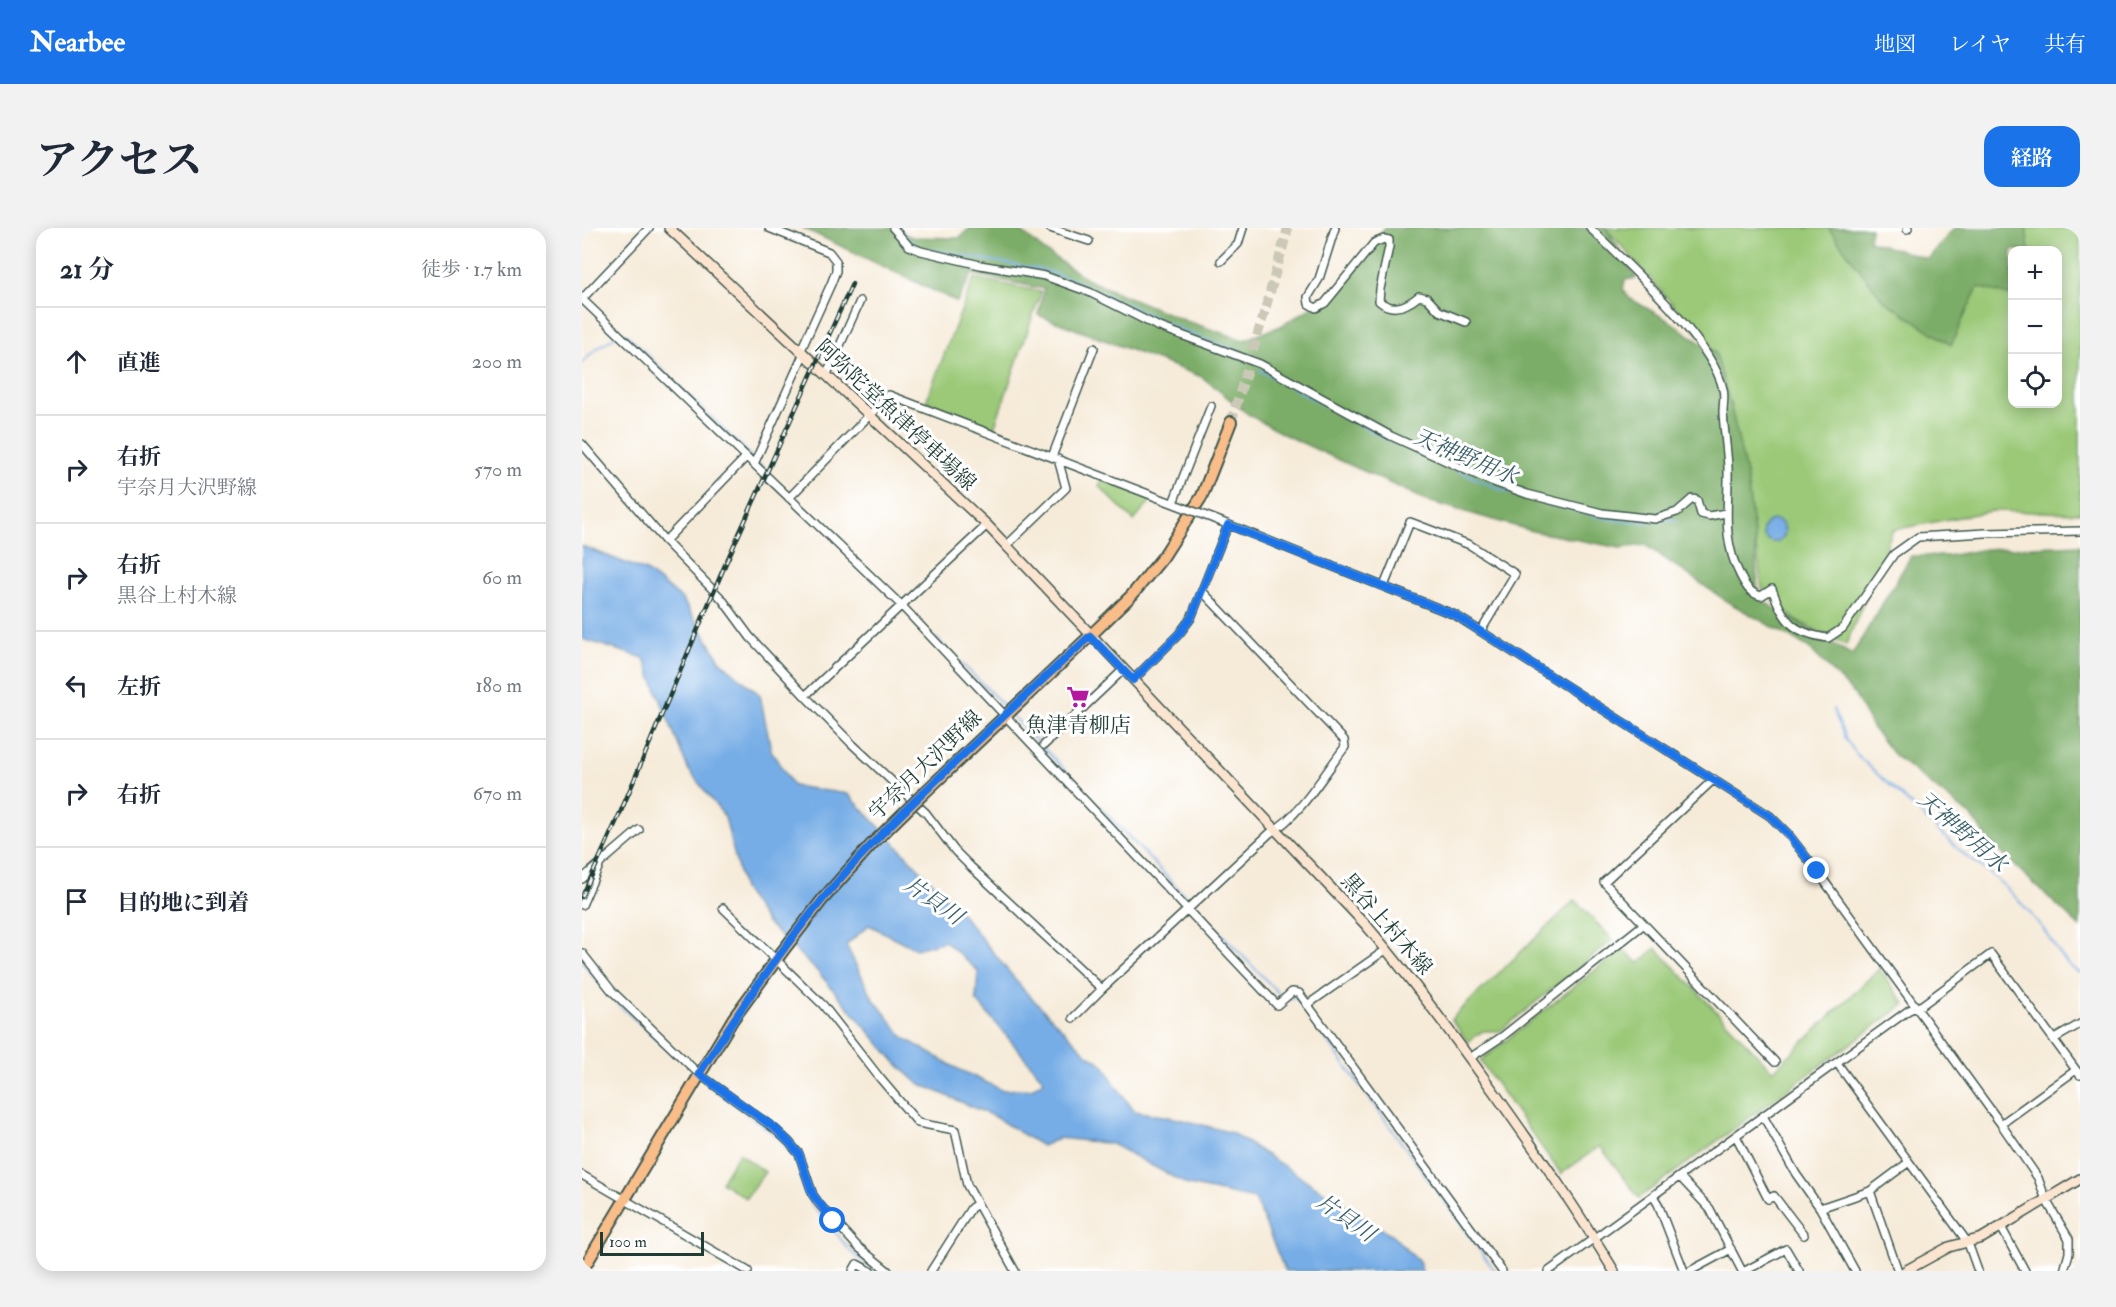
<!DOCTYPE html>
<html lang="ja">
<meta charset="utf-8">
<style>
body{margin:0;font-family:"IM FELL Double Pica","Noto Serif JP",serif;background:#f2f2f3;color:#1f2937}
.controls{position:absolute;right:18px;top:18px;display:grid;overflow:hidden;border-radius:12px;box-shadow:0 3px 15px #0003}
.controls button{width:54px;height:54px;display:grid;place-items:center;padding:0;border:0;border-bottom:2px solid #e0e1e3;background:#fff;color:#1f2937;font:30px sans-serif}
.scale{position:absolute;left:18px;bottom:15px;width:104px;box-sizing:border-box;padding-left:6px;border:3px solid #1f3d34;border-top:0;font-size:16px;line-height:21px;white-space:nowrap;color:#1f3d34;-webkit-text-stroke:4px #fff;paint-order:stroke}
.stop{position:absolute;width:18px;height:18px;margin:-14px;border:4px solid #1a73e8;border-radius:50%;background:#fff}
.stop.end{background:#1a73e8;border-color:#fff;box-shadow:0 2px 6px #0008}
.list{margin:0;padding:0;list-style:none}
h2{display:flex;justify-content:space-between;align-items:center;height:78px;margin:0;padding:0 24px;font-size:26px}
h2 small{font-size:20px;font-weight:400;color:#747a83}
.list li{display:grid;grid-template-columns:39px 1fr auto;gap:18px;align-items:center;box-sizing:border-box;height:108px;padding:0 24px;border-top:2px solid #e0e1e3}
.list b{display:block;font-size:22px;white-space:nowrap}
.list p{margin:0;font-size:20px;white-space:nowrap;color:#747a83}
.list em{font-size:20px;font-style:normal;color:#747a83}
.icon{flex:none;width:33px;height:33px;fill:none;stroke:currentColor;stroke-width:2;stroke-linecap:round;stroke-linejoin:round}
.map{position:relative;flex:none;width:1498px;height:1043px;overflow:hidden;border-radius:18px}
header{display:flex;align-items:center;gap:36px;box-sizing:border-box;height:84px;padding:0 30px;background:#1a73e8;color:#fff}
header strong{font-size:28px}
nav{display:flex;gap:33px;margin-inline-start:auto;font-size:21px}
.intro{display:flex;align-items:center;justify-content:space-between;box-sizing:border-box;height:144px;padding:0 36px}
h1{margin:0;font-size:42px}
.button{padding:15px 27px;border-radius:18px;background:#1a73e8;color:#fff;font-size:21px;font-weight:700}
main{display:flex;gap:36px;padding:0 36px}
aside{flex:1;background:#fff;border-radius:18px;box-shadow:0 3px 15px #0003}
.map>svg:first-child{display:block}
.green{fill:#9bc978;stroke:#5d8356;stroke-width:1.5}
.forest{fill:#7cad68;stroke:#4e754e;stroke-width:1.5}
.water{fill:#77ade6;stroke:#4b758d;stroke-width:1.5;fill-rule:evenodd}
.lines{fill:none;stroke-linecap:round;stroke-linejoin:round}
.stream{stroke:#77ade6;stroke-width:2}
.primary-tunnel{stroke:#cbc8b8;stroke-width:10;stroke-dasharray:10 5;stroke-linecap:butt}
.street-casing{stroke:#3f574d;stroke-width:10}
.secondary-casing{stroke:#3f574d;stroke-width:12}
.primary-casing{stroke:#3f574d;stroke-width:14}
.street{stroke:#fff;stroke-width:7}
.secondary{stroke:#fce5d0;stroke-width:9}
.primary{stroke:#f8bd89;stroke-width:10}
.rail-casing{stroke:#1f3d34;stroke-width:4.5}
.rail{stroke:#fff;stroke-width:2;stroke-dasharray:7;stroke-linecap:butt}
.street-bridge-casing{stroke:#3f574d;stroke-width:10;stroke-linecap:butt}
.primary-bridge-casing{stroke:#3f574d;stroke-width:14;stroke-linecap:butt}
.street-bridge{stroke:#fff;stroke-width:7}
.primary-bridge{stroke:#f8bd89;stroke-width:10}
.route{stroke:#1a73e8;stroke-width:8}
.labels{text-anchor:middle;stroke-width:6;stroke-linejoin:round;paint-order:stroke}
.street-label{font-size:21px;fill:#1f3d34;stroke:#fff}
.poi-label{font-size:21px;fill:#1f3d34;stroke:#fff}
.water-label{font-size:22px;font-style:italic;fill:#395f69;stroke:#fff}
</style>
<header>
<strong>Nearbee</strong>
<nav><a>地図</a><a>レイヤ</a><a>共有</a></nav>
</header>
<div class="intro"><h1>アクセス</h1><a class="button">経路</a></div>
<main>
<aside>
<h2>21 分<small>徒歩 · 1.7 km</small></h2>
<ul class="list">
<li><svg class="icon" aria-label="ahead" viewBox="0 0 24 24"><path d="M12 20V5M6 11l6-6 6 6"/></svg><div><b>直進</b></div><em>200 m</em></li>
<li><svg class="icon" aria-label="right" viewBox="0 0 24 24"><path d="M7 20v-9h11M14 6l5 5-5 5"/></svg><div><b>右折</b><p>宇奈月大沢野線</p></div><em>570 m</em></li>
<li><svg class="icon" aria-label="right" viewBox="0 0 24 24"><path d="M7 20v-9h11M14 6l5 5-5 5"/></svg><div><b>右折</b><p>黒谷上村木線</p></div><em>60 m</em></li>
<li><svg class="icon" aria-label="left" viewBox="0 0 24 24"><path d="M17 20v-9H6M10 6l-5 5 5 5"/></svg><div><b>左折</b></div><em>180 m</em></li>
<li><svg class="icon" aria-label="right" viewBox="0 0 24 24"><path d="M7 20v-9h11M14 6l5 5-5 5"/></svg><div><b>右折</b></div><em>670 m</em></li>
<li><svg class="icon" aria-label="arrive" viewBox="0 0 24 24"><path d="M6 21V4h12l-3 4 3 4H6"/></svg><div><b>目的地に到着</b></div></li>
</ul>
</aside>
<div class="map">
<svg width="1498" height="1043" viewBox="0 0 1498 1043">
<rect width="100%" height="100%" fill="#fff"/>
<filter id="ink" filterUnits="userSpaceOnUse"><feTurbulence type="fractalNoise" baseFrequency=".0167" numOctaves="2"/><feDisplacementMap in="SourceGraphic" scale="12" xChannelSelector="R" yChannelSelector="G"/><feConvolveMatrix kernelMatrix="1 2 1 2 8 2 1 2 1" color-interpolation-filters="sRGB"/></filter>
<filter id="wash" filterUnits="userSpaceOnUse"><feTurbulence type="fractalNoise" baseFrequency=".008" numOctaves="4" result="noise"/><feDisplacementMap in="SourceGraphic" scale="24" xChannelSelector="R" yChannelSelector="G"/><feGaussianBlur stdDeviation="1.35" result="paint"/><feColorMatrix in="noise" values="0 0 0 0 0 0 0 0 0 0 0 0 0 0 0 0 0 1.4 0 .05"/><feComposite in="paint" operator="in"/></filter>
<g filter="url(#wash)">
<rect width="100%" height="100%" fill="#f6ebd9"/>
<path class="green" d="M1024,0H1262L1366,96L1407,36L1430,50V176H1476V22H1434L1435,0H1498V285L1409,283L1311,302L1264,417L1214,392L1180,361L1171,297L1134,126Z
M392,50L459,64L412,200L344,173Z
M520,251L570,271L552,293L517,258Z
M993,672L1031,712L918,803H901L886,814L869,791Z
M1074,720L1191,843L1297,741L1323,776L1057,970L1018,918L979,946L898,833L1040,721L1057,735Z
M157,925L183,944L164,970L139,954Z"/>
<path class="forest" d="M221,0H309L330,9L377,10L388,0H435L464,24L508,53L604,93L662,112L699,98L749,68L787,29L802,0H1024L1054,50L1043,52L1041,61L1047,70L1089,94L1134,126L1149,179L1165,250L1173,315L1176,370L1270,427L1329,328H1365L1404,321L1498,317V699L1407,613L1391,590L1311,526L1290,499L1272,466L1226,419L1146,374L1063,317L1038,320L950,303L846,273L701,206L667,187L620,149L456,87L462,61L390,46L375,74Z
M1246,0H1289L1287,13L1346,31L1372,0H1444L1447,22H1430V68L1396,59L1369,117L1301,72Z"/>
<path class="water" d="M1181 303a11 11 0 1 1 22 0a11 11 0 1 1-22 0Z
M0,318L64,343L100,371L140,435L178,467L189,522L211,558L266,566L379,685L441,761L504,825L522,837L534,858L552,883L598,891L650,905L811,1008L837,1034L840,1043H703L673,971L606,957L530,916L478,910L460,918L411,888L336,855L315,836L236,744L184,694L161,661L143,589L106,541L62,430L0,411ZM287,697L334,721L363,713L396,743L394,772L462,852L449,861L420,862L372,839L322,810L290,769L264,717Z"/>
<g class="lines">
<path class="stream" d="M317,0L324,10L336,18
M350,22L461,42L486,50L609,106L661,125
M40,105L44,106L183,242
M0,135L13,122L35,107
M678,142L803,210L920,262L1014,288L1033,292L1069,294
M1078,293L1087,291L1095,293
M354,410L426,482
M1251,481L1264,512L1277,529L1384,628C1414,647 1440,674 1462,702C1472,716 1482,737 1498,745
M430,487L702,771
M0,734L27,768L94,829
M706,772L713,768L913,1043
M129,859L197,910L216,936L222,964L231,979L247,996L269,1024L295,1043"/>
</g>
</g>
<g filter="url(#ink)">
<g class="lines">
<path class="primary-tunnel" d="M649,194L681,89L706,0"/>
<g class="street-casing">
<path id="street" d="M187,0L247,24L254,33V43L249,56L219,122
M311,0L327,18L339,23L398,37L463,48L507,64L575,98L678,136L809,208L906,252L945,266L1020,285L1073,291L1095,284L1110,271L1115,272L1119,286L1127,288L1144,285
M468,0L507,13
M753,0L737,51L726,69L727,76L734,80L743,75L792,15L802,11L807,12V19L798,61L797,73C811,85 825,78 837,68L845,70L857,83L884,94
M1008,0C1045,36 1130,112 1141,161C1143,168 1141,177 1141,184C1142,202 1145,221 1146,239C1147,278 1139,310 1158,347C1163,357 1167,365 1179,368L1190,361C1202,394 1211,405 1246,410L1261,400L1312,326L1336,309L1403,305L1498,303
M1325,1L1326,0
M639,33L656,16L661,0
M0,71L319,377L695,777L710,764L717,765L920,1043
M0,71L67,0
M245,146L278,73
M0,216L83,313L164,229
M470,229L512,120
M172,236L222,125
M207,270L307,167L595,277
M591,275L629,178
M632,291L873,387L1188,588L1206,606L1235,643L1419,896L1456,950L1464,972L1487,1011V1025L1482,1043
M83,313L140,371L168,409L223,468L405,297
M424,318L484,260L476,231
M802,358L828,294L888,317L933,346L899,403
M551,452L597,406L609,390L646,297
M223,468L269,515L344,585L373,623L389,639L520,761L688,605C718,588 742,546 763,519L762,512L620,363
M462,517L541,442
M1132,551L1022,654L1193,834
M0,651L57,602
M0,677L17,638
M141,680L241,777L297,849L336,895L373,902L385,957L433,1043
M0,725L30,763L117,846L193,901L207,914L217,926L231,967L238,977L275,1018L306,1043
M725,777L805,721
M491,790L520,761
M1472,811L1498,796
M888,830L921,808L1062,696
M1255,835L1386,1015L1396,1043
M1181,888L1214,946L1238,980L1273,1043
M1419,896L1494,842L1498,847
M1154,908L1186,971L1192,968L1222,1007
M0,947L166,1043
M1098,949L1128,981L1160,1043
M1288,963L1316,1043
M1071,968L1076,976L1102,1043
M1238,980L1288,963L1327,934
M1419,999L1443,1043
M271,1043L275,1036L288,1043
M349,1043L389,980L395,976
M967,1043L1327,782L1340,777L1409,726L1494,842
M1108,1043L1149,1021
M1163,1043L1204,1021L1217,1043"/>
</g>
<g class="secondary-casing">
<path id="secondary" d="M87,0L405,297L784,697C830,751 871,807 912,864C954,923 995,981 1032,1043
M1323,1043L1367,1019L1400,1010L1498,951"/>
</g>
<g class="primary-casing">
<path id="primary" d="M341,566L508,408L550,367L581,329L620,268L649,194
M0,1043L151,791L200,724"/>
</g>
<use href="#street" class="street"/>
<use href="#secondary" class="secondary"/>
<use href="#primary" class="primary"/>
<g class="rail-casing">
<path id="rail" d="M0,669L39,583L143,337L270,56"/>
</g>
<use href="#rail" class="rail"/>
<g class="street-bridge-casing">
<path id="street-bridge" d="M595,277L632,291"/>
</g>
<g class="primary-bridge-casing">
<path id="primary-bridge" d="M200,724L240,672L289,617L341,566"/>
</g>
<use href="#street-bridge" class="street-bridge"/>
<use href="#primary-bridge" class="primary-bridge"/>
</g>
</g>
<g class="lines" filter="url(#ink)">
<path class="route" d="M251,993L231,967L217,926L207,914L194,901L117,846C155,785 195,727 240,672C278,626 320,585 363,544C411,498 459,453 508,408L551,452L597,406L609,390L646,297L873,387L1188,588L1206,606L1235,643"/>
</g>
<defs>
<g id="supermarket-bare" transform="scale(1.8)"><path d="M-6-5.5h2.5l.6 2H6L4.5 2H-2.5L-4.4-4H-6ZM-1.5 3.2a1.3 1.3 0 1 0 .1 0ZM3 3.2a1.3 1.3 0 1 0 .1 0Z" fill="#b5179e" stroke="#fff" stroke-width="2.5" paint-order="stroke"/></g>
</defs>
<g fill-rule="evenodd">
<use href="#supermarket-bare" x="496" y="469"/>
</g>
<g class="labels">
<g class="street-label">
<text transform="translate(314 187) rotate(43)" y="7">阿弥陀堂魚津停車場線</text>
<text transform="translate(343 537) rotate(-44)" y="7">宇奈月大沢野線</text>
<text transform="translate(805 696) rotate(49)" y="7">黒谷上村木線</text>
</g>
<g class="poi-label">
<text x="496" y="504">魚津青柳店</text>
</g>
<g class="water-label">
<text transform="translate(884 228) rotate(23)" y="8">天神野用水</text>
<text transform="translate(1381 603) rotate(41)" y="8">天神野用水</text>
<text transform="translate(352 672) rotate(35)" y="8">片貝川</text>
<text transform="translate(764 989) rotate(35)" y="8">片貝川</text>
</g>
</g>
</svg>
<div class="controls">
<button>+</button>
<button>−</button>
<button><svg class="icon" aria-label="locate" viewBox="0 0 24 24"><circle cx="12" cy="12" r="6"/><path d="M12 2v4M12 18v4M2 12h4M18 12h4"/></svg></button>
</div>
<div class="scale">100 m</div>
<div class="stop" style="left:251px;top:993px"></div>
<div class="stop end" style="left:1235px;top:643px"></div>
</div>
</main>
